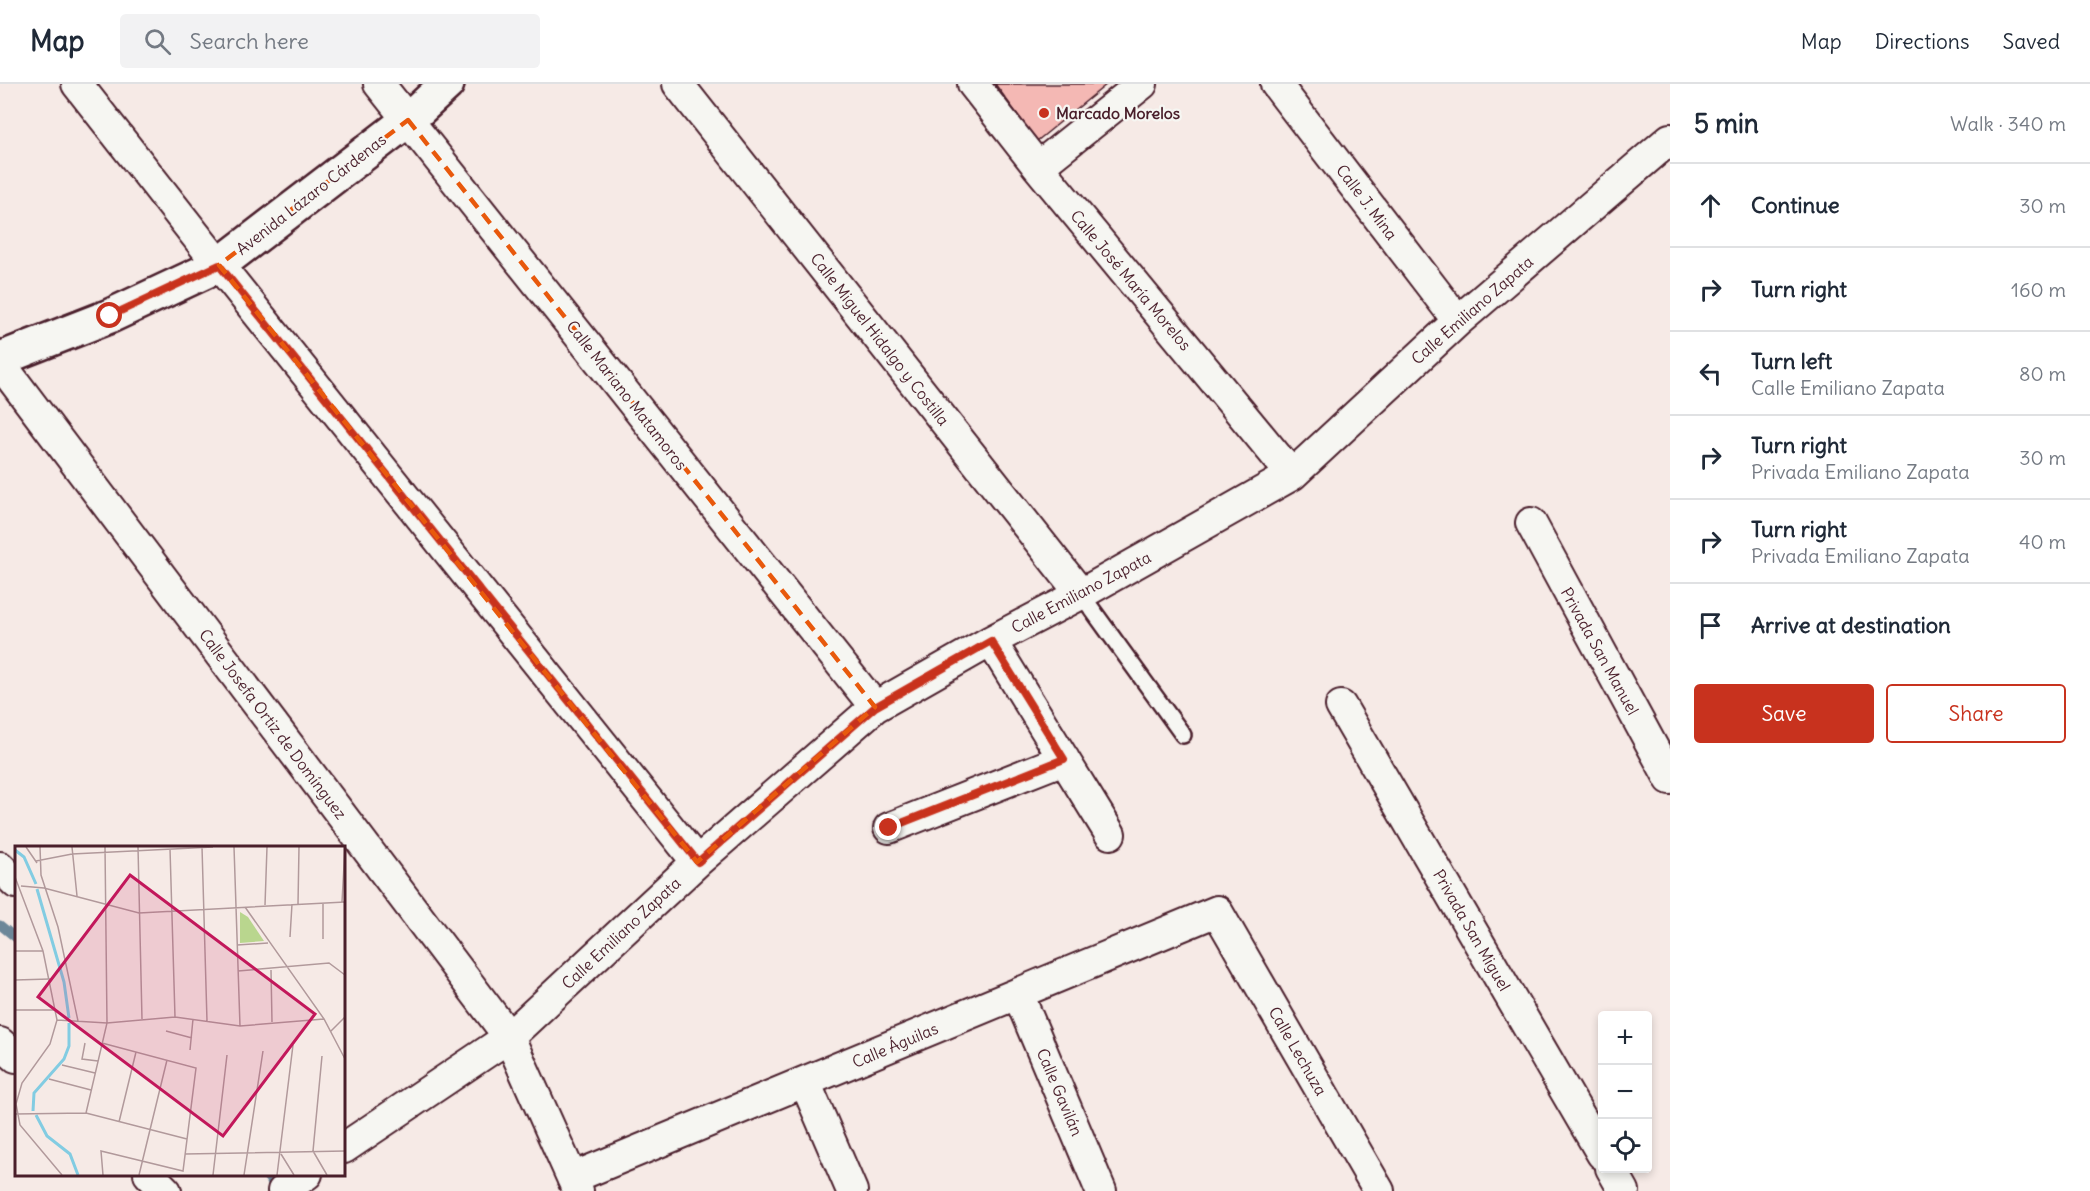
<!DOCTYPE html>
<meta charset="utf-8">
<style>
body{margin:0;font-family:Delius,sans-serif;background:#f2f2f3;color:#1f2937}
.controls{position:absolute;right:18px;bottom:18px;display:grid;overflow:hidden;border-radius:6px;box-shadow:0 3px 9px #0003}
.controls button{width:54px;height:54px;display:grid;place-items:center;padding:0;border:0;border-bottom:2px solid #e0e1e3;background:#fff;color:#1f2937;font:30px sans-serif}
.stop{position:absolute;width:18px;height:18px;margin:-14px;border:4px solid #c8321e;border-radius:50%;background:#fff}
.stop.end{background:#c8321e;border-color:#fff;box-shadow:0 2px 6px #0008}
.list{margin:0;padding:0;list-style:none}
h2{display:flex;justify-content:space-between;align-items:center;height:78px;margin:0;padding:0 24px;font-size:26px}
h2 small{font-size:20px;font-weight:400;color:#747a83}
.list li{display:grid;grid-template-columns:39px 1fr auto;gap:18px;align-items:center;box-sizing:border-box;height:84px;padding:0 24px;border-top:2px solid #e0e1e3}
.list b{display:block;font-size:22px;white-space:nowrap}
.list p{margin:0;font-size:20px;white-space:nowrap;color:#747a83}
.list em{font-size:20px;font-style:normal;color:#747a83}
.actions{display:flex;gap:12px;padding:18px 24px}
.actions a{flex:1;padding:14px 0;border:2px solid #c8321e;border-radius:6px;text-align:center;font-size:21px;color:#c8321e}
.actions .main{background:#c8321e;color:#fff}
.icon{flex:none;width:33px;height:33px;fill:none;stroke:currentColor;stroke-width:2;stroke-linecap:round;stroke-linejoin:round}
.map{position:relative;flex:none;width:1670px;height:1107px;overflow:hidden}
header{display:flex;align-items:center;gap:36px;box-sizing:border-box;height:84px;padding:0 30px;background:#fff;border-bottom:2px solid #e0e1e3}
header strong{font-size:28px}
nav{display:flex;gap:33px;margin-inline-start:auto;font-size:21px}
.search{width:420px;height:54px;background:#f2f2f3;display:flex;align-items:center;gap:15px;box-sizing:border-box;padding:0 21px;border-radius:6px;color:#747a83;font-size:22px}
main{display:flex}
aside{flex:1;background:#fff}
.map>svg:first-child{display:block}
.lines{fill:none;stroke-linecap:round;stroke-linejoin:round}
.stream{stroke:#6c8799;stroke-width:9}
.building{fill:#f4b8b4;stroke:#4a1f2b;stroke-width:1.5}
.service-casing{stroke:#4a1f2b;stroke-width:20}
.minor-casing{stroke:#4a1f2b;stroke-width:34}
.tertiary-casing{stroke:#4a1f2b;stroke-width:38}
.service{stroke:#f6f6f2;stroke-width:15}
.minor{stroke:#f6f6f2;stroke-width:30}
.tertiary{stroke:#f6f6f2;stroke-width:33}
.route{stroke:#c8321e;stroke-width:8}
.marked{fill:none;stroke:#e8590c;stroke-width:4.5;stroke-dasharray:12 8;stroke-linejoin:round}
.poi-dot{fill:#c8321e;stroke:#f6f6f2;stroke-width:2}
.labels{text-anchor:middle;stroke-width:4.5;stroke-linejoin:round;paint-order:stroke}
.poi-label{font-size:16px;font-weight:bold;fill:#4a1f2b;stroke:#f6f6f2;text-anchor:start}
.street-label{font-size:16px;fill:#4a1f2b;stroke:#f6f6f2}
.inset-river{fill:none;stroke:#82cce2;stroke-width:3}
.inset-road{fill:none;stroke:#b1999b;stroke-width:1.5}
.view{fill:#c2185b;fill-opacity:0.15;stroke:#c2185b;stroke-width:3}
.inset-edge{fill:none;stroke:#4a1f2b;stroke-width:3}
</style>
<header>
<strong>Map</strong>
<div class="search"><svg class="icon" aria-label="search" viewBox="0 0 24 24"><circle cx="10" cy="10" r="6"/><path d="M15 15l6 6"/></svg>Search here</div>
<nav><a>Map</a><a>Directions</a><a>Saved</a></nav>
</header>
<main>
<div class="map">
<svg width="1670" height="1107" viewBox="0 0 1670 1107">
<rect width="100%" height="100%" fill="#f6eae6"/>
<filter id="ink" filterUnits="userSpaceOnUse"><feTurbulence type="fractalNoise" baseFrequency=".0167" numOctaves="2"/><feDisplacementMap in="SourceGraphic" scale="12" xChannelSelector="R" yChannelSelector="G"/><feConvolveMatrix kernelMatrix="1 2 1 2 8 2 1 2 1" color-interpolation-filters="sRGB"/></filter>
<g filter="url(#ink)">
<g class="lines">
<path class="stream" d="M0,841L16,854
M265,1090L278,1107"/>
</g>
<path class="building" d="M995,0H1107L1037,57Z"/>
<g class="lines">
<g class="service-casing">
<path id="service" d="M1081,510L1183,651"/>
</g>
<g class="minor-casing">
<path id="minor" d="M77,0L219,181L697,778
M379,0L875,623
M678,0L1081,510
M973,0L1038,83L1292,391
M1276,0L1458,237
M1038,83L1142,0
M0,279L509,953L578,1107
M1531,439L1670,695
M991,557L1110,750
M1341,622L1602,1070
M889,744L1064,675
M0,783L16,799
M1018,910L1101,1107
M0,959L16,973
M805,998L852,1107
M344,1064L509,953L697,778L875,623L991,557L1081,510L1292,391L1458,237L1670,55
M1611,1084L1624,1107
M149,1090L166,1107
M572,1094L1217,827L1379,1107
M283,1107L307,1090"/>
</g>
<g class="tertiary-casing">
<path id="tertiary" d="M0,275L110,232L219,181L408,36L447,0"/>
</g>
<use href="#service" class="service"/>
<use href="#minor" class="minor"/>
<use href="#tertiary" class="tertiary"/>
</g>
</g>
<g class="lines" filter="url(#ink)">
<path class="route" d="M110,232L219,181L698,778L875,623L991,557L1064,675L889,744"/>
</g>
<path class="marked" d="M408,36L875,623L697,778L219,181Z"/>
<circle class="poi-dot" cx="1044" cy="29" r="6"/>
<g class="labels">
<g class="poi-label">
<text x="1056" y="35">Marcado Morelos</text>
</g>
<g class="street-label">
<text transform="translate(311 110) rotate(-38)" y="6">Avenida Lázaro Cárdenas</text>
<text transform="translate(1367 118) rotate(53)" y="6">Calle J. Mina</text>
<text transform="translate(1131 196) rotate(50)" y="6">Calle José María Morelos</text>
<text transform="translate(1472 226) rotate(-41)" y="6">Calle Emiliano Zapata</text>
<text transform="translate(880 255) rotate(52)" y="6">Calle Miguel Hidalgo y Costilla</text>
<text transform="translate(627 311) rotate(52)" y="6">Calle Mariano Matamoros</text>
<text transform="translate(1081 508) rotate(-28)" y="6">Calle Emiliano Zapata</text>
<text transform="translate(1600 567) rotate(61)" y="6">Privada San Manuel</text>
<text transform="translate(273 640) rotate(53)" y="6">Calle Josefa Ortiz de Domínguez</text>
<text transform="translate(1472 846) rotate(60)" y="6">Privada San Miguel</text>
<text transform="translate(621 849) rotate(-43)" y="6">Calle Emiliano Zapata</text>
<text transform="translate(895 961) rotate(-23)" y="6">Calle Águilas</text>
<text transform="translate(1298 967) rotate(60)" y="6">Calle Lechuza</text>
<text transform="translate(1060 1008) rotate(67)" y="6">Calle Gavilán</text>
</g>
</g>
<g transform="translate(15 762)">
<rect width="330" height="330" fill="#f6eae6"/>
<path d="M225,66L233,71L249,95L225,97Z" fill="#b9d68e"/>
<path class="inset-river" d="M0,4L9,11L21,38M22,43L49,136L54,172M18,265L19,247L49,213L54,200V177M21,269L32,290L55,308L63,329"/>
<path class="inset-road" d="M11,1L22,17M25,1L26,29L43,81L63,175M57,1L62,50M123,1L127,173M187,1L192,175M219,1L225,180M155,3L160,171M21,15L57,8L198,1M0,31L28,105L42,174L35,198L7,237L1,258L5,279L47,329M6,40L29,42L124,67L330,56M327,56L330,1M308,57V93M283,58L284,1M250,59L252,1M230,61L309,173L330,213M275,91L277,58M222,99L253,97M0,105H28M256,124L257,176M223,125L314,117L330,129M0,134L35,133M0,164H41M42,174L92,177L160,171L225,180L309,173M151,185L177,192M316,185L330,171M70,197L67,213L83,215M87,197L181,222L168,325L86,305L88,329M175,204L178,173M307,210L298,305L312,329M47,219L80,227M34,233L76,244M71,267L92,177L90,1M0,268L71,267L172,293M104,276L121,206M170,308L330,305M266,308L279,329M124,329L152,214M198,329L212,209M229,329L248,205M262,329L278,199"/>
<path class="view" d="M115,29L300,168L208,290L23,151Z"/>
<rect width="330" height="330" class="inset-edge"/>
</g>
</svg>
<div class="controls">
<button>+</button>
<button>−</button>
<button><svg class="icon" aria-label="locate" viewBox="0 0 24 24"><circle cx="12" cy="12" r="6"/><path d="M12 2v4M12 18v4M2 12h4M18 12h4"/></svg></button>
</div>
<div class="stop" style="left:110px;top:232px"></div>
<div class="stop end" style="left:889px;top:744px"></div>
</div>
<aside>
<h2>5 min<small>Walk · 340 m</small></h2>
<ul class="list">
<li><svg class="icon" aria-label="ahead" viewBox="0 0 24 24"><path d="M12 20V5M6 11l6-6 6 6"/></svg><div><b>Continue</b></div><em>30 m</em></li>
<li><svg class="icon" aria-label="right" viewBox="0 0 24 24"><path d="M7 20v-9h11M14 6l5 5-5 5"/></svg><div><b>Turn right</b></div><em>160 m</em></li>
<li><svg class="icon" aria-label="left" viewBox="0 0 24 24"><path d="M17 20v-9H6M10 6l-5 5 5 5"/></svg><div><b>Turn left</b><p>Calle Emiliano Zapata</p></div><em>80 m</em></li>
<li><svg class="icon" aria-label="right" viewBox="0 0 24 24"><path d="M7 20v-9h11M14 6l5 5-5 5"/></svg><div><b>Turn right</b><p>Privada Emiliano Zapata</p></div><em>30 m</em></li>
<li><svg class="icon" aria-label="right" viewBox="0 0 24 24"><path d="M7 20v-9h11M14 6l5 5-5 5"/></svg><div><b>Turn right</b><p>Privada Emiliano Zapata</p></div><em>40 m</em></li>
<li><svg class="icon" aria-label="arrive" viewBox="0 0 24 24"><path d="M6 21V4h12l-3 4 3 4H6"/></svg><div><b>Arrive at destination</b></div></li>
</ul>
<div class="actions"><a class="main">Save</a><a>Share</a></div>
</aside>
</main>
